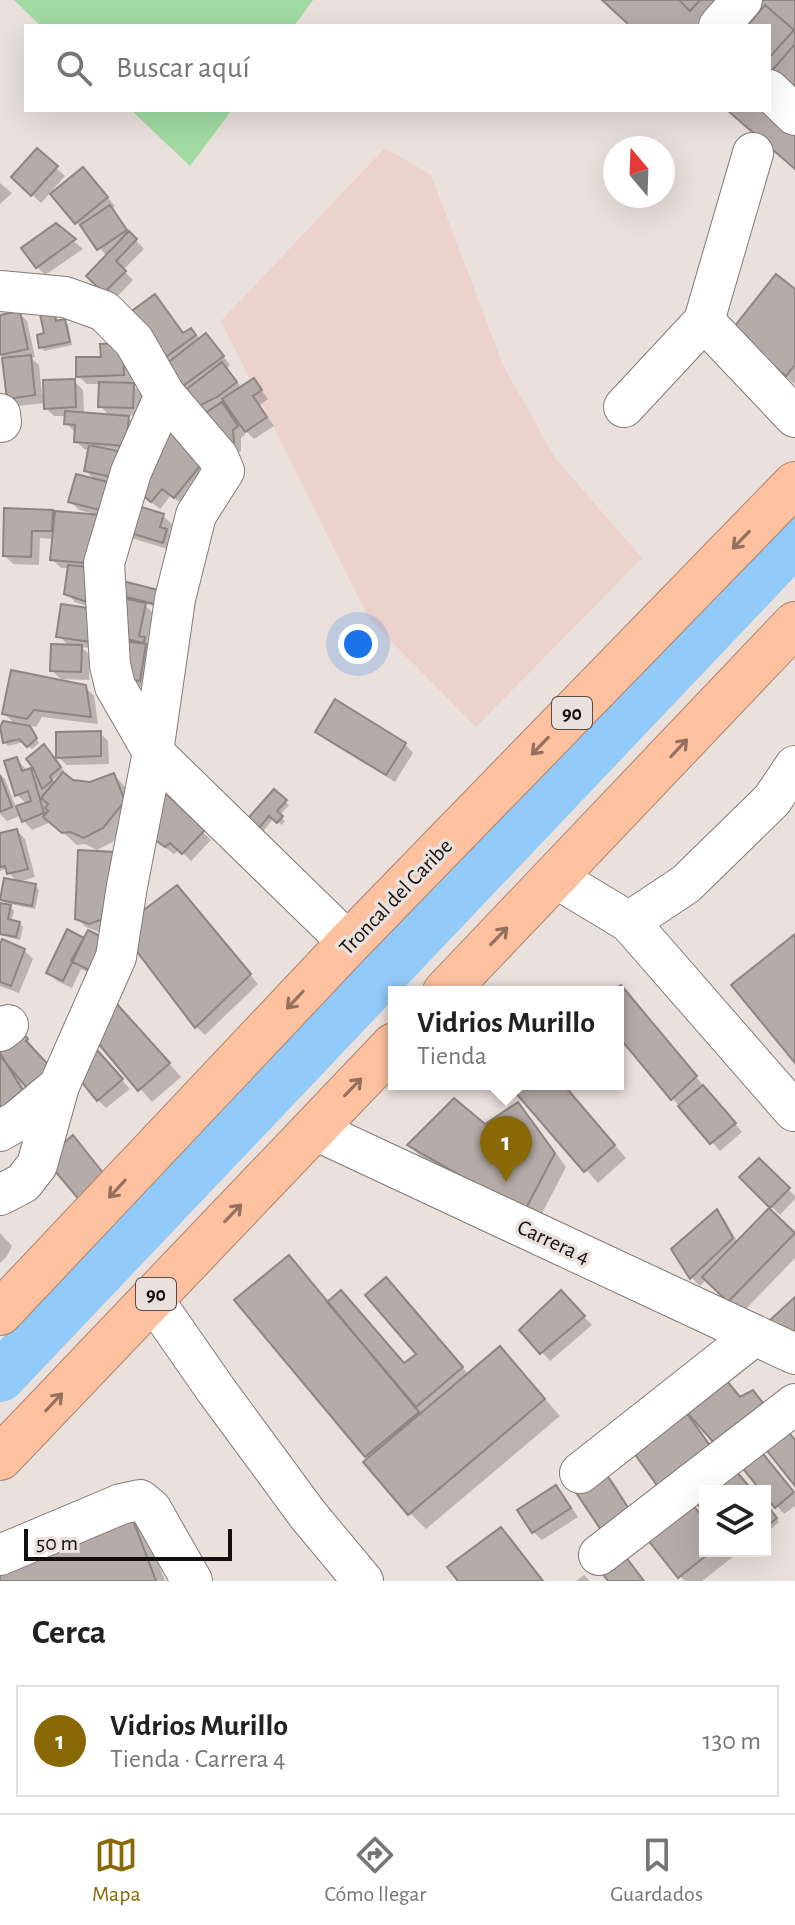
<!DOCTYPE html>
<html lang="es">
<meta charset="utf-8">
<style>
body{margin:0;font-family:"Alegreya Sans",sans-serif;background:#f6f6f6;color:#222}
.controls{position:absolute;right:24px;bottom:24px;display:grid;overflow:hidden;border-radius:0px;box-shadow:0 8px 32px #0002}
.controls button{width:72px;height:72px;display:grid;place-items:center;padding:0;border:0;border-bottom:2px solid #e0e0e0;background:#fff;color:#222;font:40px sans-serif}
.compass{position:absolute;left:603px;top:136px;width:72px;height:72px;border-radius:50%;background:#fff;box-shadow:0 8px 32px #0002;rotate:341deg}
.scale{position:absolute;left:24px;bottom:20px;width:208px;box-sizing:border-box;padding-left:8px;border:4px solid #130f0e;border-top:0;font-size:22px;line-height:28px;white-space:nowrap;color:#130f0e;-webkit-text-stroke:6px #eae0dc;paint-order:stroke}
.you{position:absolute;left:358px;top:644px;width:28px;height:28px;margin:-20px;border:6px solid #fff;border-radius:50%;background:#1a73e8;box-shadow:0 0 0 12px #1a73e833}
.badge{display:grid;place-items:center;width:52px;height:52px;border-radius:50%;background:#896806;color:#fff;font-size:26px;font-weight:700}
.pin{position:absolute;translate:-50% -66px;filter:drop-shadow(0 2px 4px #0008)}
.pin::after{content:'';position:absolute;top:42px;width:28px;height:24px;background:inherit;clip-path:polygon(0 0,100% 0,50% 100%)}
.popup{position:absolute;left:388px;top:986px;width:236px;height:104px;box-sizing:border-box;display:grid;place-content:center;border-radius:0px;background:#fff;filter:drop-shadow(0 2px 6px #0005);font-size:26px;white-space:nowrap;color:#767676}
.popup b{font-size:30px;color:#222}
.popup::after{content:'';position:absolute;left:50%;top:100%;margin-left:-16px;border:16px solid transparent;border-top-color:#fff}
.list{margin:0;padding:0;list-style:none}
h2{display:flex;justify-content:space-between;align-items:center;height:104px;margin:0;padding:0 32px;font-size:34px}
h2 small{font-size:26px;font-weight:400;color:#767676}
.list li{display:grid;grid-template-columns:52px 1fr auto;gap:24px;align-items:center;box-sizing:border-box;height:112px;margin:0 16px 16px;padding:0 16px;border:2px solid #e0e0e0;border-radius:0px}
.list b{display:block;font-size:30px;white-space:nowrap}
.list p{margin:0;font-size:26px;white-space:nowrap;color:#767676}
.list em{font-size:26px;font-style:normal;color:#767676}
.icon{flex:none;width:44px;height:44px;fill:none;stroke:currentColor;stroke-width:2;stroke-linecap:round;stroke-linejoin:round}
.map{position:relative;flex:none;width:795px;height:1581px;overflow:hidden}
.search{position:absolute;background:#fff;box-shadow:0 8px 32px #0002;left:24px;right:24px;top:24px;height:88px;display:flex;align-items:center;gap:20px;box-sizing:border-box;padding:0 28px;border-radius:0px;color:#767676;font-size:30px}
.sheet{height:232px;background:#fff}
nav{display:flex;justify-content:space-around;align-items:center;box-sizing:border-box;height:112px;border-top:2px solid #e0e0e0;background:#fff;font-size:22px;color:#767676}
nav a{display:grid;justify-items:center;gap:4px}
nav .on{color:#896806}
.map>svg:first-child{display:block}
.industrial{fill:#ecd2cc}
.green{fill:#a2daa4}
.shadow{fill:#0003;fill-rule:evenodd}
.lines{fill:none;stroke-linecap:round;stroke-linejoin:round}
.river{stroke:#92caf9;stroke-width:50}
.building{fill:#b5aba8;stroke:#8e8481;stroke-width:2}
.minor-casing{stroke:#847b77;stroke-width:42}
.highway-casing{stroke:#ab836d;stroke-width:46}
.minor{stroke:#fff;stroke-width:40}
.highway{stroke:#fdc1a0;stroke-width:44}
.oneway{stroke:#94715e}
.labels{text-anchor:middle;stroke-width:7;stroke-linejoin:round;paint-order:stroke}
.shield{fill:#eae0dc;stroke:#544e4c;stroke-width:2}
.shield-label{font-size:20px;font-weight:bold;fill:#130f0e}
.street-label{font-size:22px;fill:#130f0e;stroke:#eae0dc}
</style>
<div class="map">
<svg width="795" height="1581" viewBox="0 0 795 1581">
<rect width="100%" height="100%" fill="#eae0dc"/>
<path class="industrial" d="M385,148L431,175L503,365L555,458L642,558L476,727L369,619L221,321Z"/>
<path class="green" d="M14,0H313L294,26H41Z
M131,110H232L190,166Z"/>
<path class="shadow" d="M37,151L65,176L41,203L22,185Z
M91,178L115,206L111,209L133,237L144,249L123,270L133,280L114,300L89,276L107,257L86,230L77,223L53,194Z
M0,183L12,193L0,204Z
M56,226L83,249L45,275L37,267Z
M795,292V384L745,345Z
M19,313L27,321L35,357L31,358L39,365L42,394L74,381L83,390L84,414L111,417L100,406L101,384H87L78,376L103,359L131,354L132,385L142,393L140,416L125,415L137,427L104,612L75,602L67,593L69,568H61L52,559L55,539L40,538L39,565L13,564L5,556L52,512L57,517L94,516V514L79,510L70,501L97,482L86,471L90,450L84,449L76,441L75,432L66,423L67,416H54L46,408V403L17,406L9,398L4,359L0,354V317Z
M53,314L57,317L58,323L64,321L68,325L72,345L44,351L41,347Z
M191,330L201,340L214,344L230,365L226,369L242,388L253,380L268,399L260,405L274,426L254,439L241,426L240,427L245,435L241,438V451L230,458L165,358L184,335ZM227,402L237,417L235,418L222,405Z
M179,439L207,476L183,505L171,495L160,509L146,498Z
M163,516L172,524L169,534L174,540L171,550L131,538L123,530Z
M156,592L157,607L143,603L153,613L147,642L153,647L152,650L147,649L153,655L148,688L126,685L113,593Z
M93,610L99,649L81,647L90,655L89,680L61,679L52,671L69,646L59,636Z
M85,687L94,696L98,724L42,717L36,727L25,724L33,732L39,743L32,749L24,742L8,746L5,742L16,725L4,713Z
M317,732L405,744L413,753L395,782L326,740Z
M100,733L108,741L109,764L67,765L58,757Z
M48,750L64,771L53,780L54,785L72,782L90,784L114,775L126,788L116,840L97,850L85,844L77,845L51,822L32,830L24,821L22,815L7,821L0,814V774L5,779L16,808L27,804L17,795L16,759L25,768L26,772L30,770L40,780Z
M161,792L211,840L191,861L180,850L174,854L155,840Z
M274,792L289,805L279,816L285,821L282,825L274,818L259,836L246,824Z
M17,831L25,839L35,877L17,882L6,869L0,871V835Z
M80,852L120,925L99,932L86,927L77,918Z
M35,886L39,890L35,909L6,903L14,911L11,922L19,923L23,927L20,940L0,935V905L9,907L1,899Z
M185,896L258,984L205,1035L196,1027Z
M68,932L104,980L81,969L72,988L57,981L49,973Z
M0,949L24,950L33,959L19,993L0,986Z
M620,988L633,1001L742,1132L720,1151L673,1099L618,1033V992H613Z
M0,1008L35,1049L18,1078L44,1120L0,1147Z
M120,1008L181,1077L152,1102L90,1031Z
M105,1061L130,1089L106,1108L98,1100Z
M511,1084H562L626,1158L598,1183Z
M518,1104L530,1117L566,1167L537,1223L422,1158L409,1145L485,1127Z
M759,1161L795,1196V1199L780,1215L742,1177Z
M770,1210L795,1235V1258L742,1313L707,1279L700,1286L692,1278L673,1249L717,1212L725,1220L738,1243Z
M0,1233L12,1246L7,1256L0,1263Z
M289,1258L329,1303L341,1292L405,1365L418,1354L398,1292L469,1375L500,1348L560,1416L426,1529L410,1513L366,1456Z
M561,1293L592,1325L550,1361L522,1330Z
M753,1393L779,1424L698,1421L695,1423L728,1469L752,1491H705V1510L693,1496L687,1500L705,1520V1551H730L734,1556L702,1581H685L680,1576L689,1417Z
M767,1460L795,1494V1506L784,1514L764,1491Z
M603,1471L612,1480L641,1526L576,1488Z
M556,1488L564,1496L578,1517L542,1540L533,1532Z
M765,1504L779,1522L765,1534Z
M133,1522L149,1539L165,1581H0V1576Z
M501,1529L514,1542L543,1581H461Z
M584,1575L590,1581H576Z"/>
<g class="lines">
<path class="river" d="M0,1377L795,540"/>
</g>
<path class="building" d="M602,0H795V169L727,110H769V26H630Z
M679,0H700L690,11Z
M765,5L794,30L769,58V26H747Z
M795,44V99L769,74Z
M37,148L58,166L31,196L11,177Z
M83,167L108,197L75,224L50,194Z
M110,205L127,230L97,250L80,225Z
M56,223L76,239L36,268L21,248Z
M129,231L137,239L116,261L126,271L104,293L86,276Z
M776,274L795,289V365L786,376L730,332Z
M155,294L183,333L191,328L196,335L163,359L129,313Z
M20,311L28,349L0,355V315Z
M54,312L56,321L65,319L70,342L39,348L37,335L44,333L40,314Z
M206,333L224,356L173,393L157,371Z
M123,343L124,375L76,377V357H101L100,344Z
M31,355L35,395L7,399L2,358Z
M222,362L237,382L217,397L199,406L183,392Z
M254,378L262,390L253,396L267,417L245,432L222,399Z
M75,379L76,407L44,409L43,380Z
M99,382L134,383L133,408L98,407Z
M222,402L238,426L233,430L234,442L220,451L192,422Z
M65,411L129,416L126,446L74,442L75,425L64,424Z
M170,428L200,466L174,498L162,489L151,502L135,489Z
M89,445L122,452L116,478L84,471Z
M76,474L112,483L104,511L68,502Z
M129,503L164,514L160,527L167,529L163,543L121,530Z
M4,508L53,510L52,531H32L31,557L3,556Z
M55,511L101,515L96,564L50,560Z
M68,565L98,568L96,605L64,594Z
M115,579L158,590L154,604L111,593Z
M113,596L146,603L139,636L145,637L144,643L112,636Z
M61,604L96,609L91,642L56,637Z
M115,640L146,644L140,681L116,677Z
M51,644L82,645L81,672L50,671Z
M11,670L86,685L91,717L34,710L27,719L2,714Z
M335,699L406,743L386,775L315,732Z
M3,721L30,726L37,738L27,747L19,739L3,743L0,727Z
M101,731V756L56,758V732Z
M44,744L61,767L50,776L52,781L42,789L33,768L26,759Z
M17,757L22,771L31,768L44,813L22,822L16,806L31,801L28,791L15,796L4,761Z
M63,772L73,780L90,782L114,773L125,801L103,828L84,838L70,832L62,833L43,817L48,811L45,808L48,804L41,798Z
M0,775L12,807L0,812Z
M161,789L205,830L182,854L170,843L165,847L144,832Z
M274,789L287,800L277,811L283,816L277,823L269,816L254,834L243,824Z
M17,829L28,869L7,874L5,866L1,867L0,864V833Z
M78,850L116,852L112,916L89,924L75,919Z
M4,878L36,884L32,906L0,900Z
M177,885L251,974L195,1028L135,949L137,915Z
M0,903L11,905L8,919L20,922L16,937L0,934Z
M67,929L84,938L63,981L46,973Z
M88,930L112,942L95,973L71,961Z
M795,934V1063L731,985Z
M2,939L25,949L11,986L0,982V944Z
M621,985L697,1076L671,1100L618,1036V992H609Z
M107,993L170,1063L138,1091L88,1031Z
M21,1031L28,1039L26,1041L59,1076L32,1094L0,1056V1035Z
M97,1050L123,1079L97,1101L72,1070Z
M0,1053L33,1107L0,1127Z
M508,1084H563L615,1145L584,1172Z
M703,1085L736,1123L710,1144L678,1106Z
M454,1098L485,1124L518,1102L555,1153L524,1212L407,1145Z
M73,1135L111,1183L81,1202L45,1159Z
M759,1158L790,1188L770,1208L739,1177Z
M769,1208L795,1233L728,1302L702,1277Z
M717,1209L733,1238L690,1279L671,1249Z
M289,1255L419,1412L365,1457L234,1300Z
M386,1277L463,1367L416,1407L327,1302L341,1290L404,1363L416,1354L365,1295Z
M561,1290L585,1316L540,1354L519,1330Z
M795,1297V1333L769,1321Z
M500,1346L545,1399L408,1515L363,1462Z
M727,1381L740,1397L753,1390L772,1415L722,1452L683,1408Z
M683,1408L718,1457L664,1495L629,1446Z
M787,1430L795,1440V1486L764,1447Z
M759,1449L794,1492L775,1508L765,1496V1491H761L740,1465Z
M730,1464L753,1491H705V1513L691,1497Z
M603,1469L634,1517L605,1536L573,1488Z
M556,1485L571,1508L532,1533L517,1510Z
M685,1495L705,1520V1551H712L678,1578L640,1530Z
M765,1502L777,1518L765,1528Z
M133,1520L156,1581H0V1574Z
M501,1527L543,1581H458L447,1567Z
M619,1548L644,1581H608L596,1565Z"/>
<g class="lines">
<g class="minor-casing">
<path id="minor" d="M719,26L742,0
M769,90L795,115
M0,291L65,297L104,311L134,341L165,395L218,457L224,471L196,515L175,599L153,752L127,886L116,957L59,1086L37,1165L23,1183L0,1195
M704,321L795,417
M165,395L131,472L104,563L110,665L115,686L153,752L349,943
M624,407L704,321L753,153
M0,414L1,422
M556,878L629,922L686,884L772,800L795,766
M629,922L794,1111L795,1110
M0,1031L8,1025
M313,1129L795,1354
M0,1131L17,1121L59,1086
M152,1298L216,1390L308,1515L363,1581
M580,1473L755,1335
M0,1555L121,1504L140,1500L151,1509L192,1581
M599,1555L795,1404"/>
</g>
<g class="highway-casing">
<path id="highway" d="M445,992L795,624
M0,1313L349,943L795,484
M0,1458L394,1045"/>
</g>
<use href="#minor" class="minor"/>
<use href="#highway" class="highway"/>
</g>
<defs><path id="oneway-shaft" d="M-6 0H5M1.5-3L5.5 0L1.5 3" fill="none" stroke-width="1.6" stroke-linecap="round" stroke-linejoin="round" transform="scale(2)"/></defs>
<g class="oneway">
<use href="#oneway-shaft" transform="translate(741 540) rotate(134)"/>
<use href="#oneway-shaft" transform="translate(540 746) rotate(134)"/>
<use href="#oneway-shaft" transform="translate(679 748) rotate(-47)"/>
<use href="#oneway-shaft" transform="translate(499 936) rotate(-46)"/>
<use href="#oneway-shaft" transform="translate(295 1000) rotate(133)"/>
<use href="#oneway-shaft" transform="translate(353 1087) rotate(-46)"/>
<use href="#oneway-shaft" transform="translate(117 1189) rotate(133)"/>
<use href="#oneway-shaft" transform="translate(233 1213) rotate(-46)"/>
<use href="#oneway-shaft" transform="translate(54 1402) rotate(-47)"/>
</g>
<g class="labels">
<g class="shield">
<rect x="552" y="697" width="40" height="32" rx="6"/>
<rect x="136" y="1278" width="40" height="32" rx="6"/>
</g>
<g class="shield-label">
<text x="572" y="720">90</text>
<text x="156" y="1301">90</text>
</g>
<g class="street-label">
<text transform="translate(395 896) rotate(-46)" y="8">Troncal del Caribe</text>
<text transform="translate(554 1241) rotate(25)" y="8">Carrera 4</text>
</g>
</g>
</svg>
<div class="controls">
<button><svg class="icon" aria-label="layers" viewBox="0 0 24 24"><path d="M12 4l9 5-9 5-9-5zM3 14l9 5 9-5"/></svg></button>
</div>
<svg class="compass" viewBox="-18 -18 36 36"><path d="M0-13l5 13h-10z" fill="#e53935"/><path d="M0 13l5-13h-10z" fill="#767676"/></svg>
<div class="scale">50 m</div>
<div class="you"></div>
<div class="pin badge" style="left:506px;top:1182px">1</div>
<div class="popup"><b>Vidrios Murillo</b>Tienda</div>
<div class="search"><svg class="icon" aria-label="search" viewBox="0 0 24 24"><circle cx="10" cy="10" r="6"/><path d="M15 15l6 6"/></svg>Buscar aquí</div>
</div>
<section class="sheet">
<h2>Cerca<small></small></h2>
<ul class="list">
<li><span class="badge">1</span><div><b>Vidrios Murillo</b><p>Tienda · Carrera 4</p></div><em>130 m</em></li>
</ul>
</section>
<nav>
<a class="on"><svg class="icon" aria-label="map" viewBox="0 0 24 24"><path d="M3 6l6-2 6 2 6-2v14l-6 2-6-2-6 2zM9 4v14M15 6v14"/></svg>Mapa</a>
<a><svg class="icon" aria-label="directions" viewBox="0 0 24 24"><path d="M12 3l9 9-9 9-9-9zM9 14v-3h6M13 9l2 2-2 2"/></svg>Cómo llegar</a>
<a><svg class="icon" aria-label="saved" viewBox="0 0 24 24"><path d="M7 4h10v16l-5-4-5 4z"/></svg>Guardados</a>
</nav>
